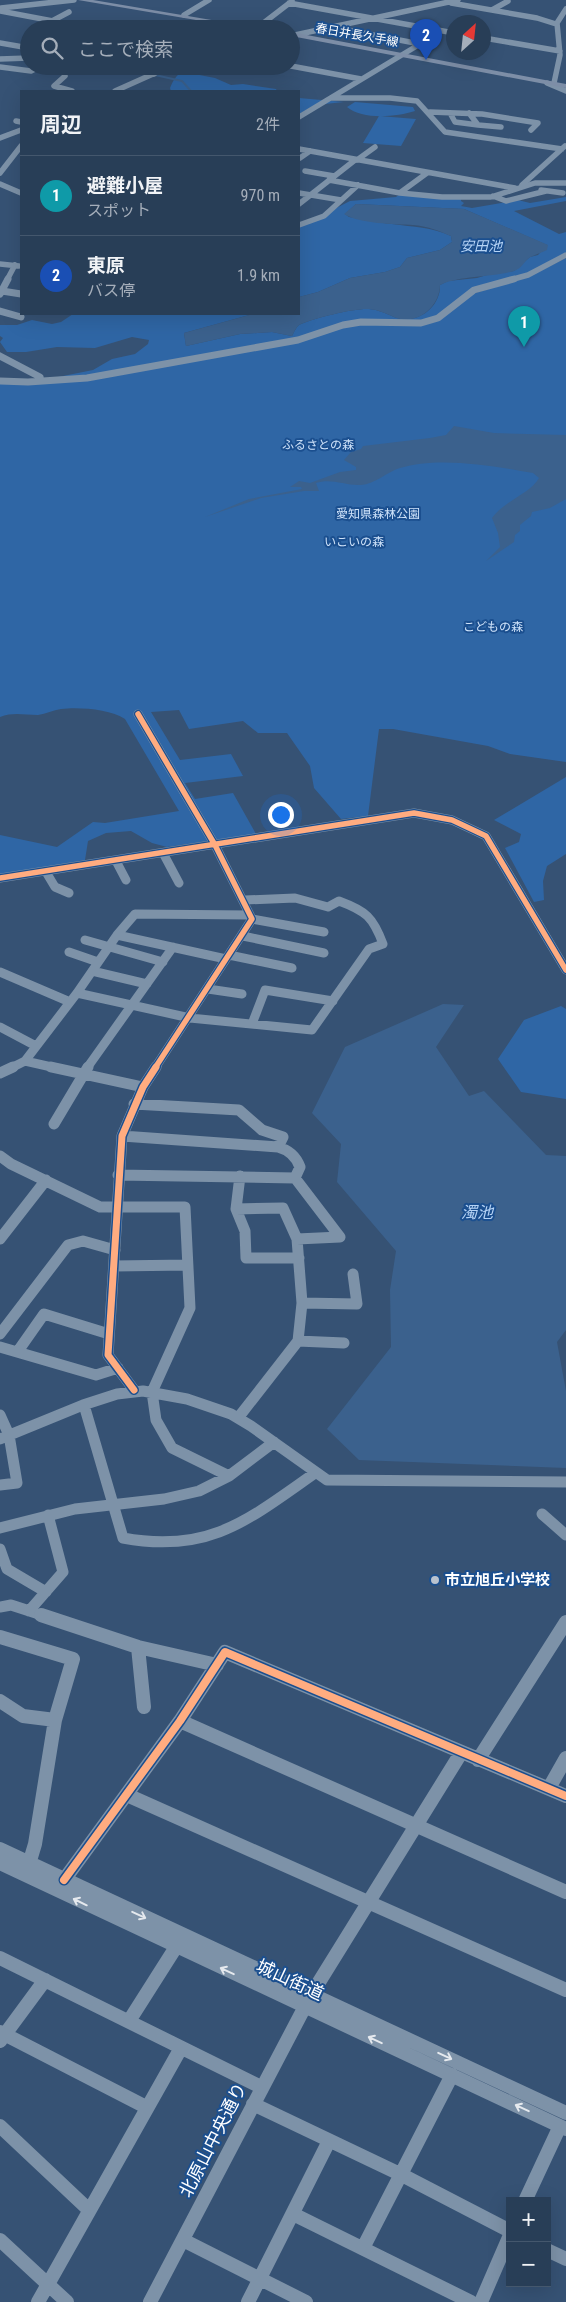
<!DOCTYPE html>
<html lang="ja">
<meta charset="utf-8">
<style>
body{margin:0;font-family:"Roboto Condensed","Noto Sans JP",sans-serif;background:#344961;color:#f1f3f6}
.controls{position:absolute;right:15px;bottom:15px;display:grid;overflow:hidden;border-radius:0px;box-shadow:0 5px 20px #0002}
.controls button{width:45px;height:45px;display:grid;place-items:center;padding:0;border:0;border-bottom:1px solid #44576d;background:#283e57;color:#f1f3f6;font:25px sans-serif}
.compass{position:absolute;left:446px;top:15px;width:45px;height:45px;border-radius:50%;background:#283e57;box-shadow:0 5px 20px #0002;rotate:27deg}
.you{position:absolute;left:280px;top:814px;width:18px;height:18px;margin:-12px;border:4px solid #fff;border-radius:50%;background:#1a73e8;box-shadow:0 0 0 8px #1a73e833}
.badge{display:grid;place-items:center;width:32px;height:32px;border-radius:50%;background:#b9c2ce;color:#fff;font-size:16px;font-weight:700}
.pin{position:absolute;translate:-50% -41px;filter:drop-shadow(0 1px 2px #0008)}
.pin::after{content:'';position:absolute;top:26px;width:18px;height:15px;background:inherit;clip-path:polygon(0 0,100% 0,50% 100%)}
.list{margin:0;padding:0;list-style:none}
h2{display:flex;justify-content:space-between;align-items:center;height:65px;margin:0;padding:0 20px;font-size:21px}
h2 small{font-size:16px;font-weight:400;color:#a5aeba}
.list li{display:grid;grid-template-columns:32px 1fr auto;gap:15px;align-items:center;box-sizing:border-box;height:80px;padding:0 20px;border-top:1px solid #44576d}
.list b{display:block;font-size:19px;white-space:nowrap}
.list p{margin:0;font-size:16px;white-space:nowrap;color:#a5aeba}
.list em{font-size:16px;font-style:normal;color:#a5aeba}
.icon{flex:none;width:28px;height:28px;fill:none;stroke:currentColor;stroke-width:2;stroke-linecap:round;stroke-linejoin:round}
.map{position:relative;flex:none;width:566px;height:2302px;overflow:hidden}
.search{position:absolute;background:#283e57;box-shadow:0 5px 20px #0002;left:20px;top:20px;width:280px;height:55px;display:flex;align-items:center;gap:12px;box-sizing:border-box;padding:0 18px;border-radius:28px;color:#a5aeba;font-size:19px}
.panel{position:absolute;background:#283e57;box-shadow:0 5px 20px #0002;left:20px;top:90px;width:280px;height:225px;border-radius:0px}
.map>svg:first-child{display:block}
.green{fill:#2f66a5}
.water{fill:#3b618d}
.lines{fill:none;stroke-linecap:round;stroke-linejoin:round}
.stream{stroke:#3b618d;stroke-width:2}
.minor-far4{stroke:#7d92a8;stroke-width:5.5}
.minor-far3{stroke:#7d92a8;stroke-width:7}
.minor-far2{stroke:#7d92a8;stroke-width:9}
.minor-far1{stroke:#7d92a8;stroke-width:11}
.minor{stroke:#7d92a8;stroke-width:14}
.major{fill:#7d8ea7;fill-rule:evenodd}
.cycleway-far2-casing{stroke:#1b4f8f;stroke-width:8}
.cycleway-far1-casing{stroke:#1b4f8f;stroke-width:10}
.cycleway-casing{stroke:#1b4f8f;stroke-width:11}
.cycleway-far2{stroke:#ffac80;stroke-width:5.5}
.cycleway-far1{stroke:#ffac80;stroke-width:7}
.cycleway{stroke:#ffac80;stroke-width:8}
.oneway{stroke:#e5e9ee}
.poi-dot{fill:#b9c2ce;stroke:#1b4f8f;stroke-width:2}
.labels{text-anchor:middle;stroke-width:4;stroke-linejoin:round;paint-order:stroke}
.far-street-label{font-size:12px;fill:#fff;stroke:#1b4f8f}
.far-park-label{font-size:12px;fill:#cfe3fa;stroke:#1b4f8f}
.far-water-label{font-size:14px;font-style:italic;fill:#b5d3f5;stroke:#1b4f8f}
.poi-label{font-size:15px;font-weight:bold;fill:#fff;stroke:#1b4f8f;text-anchor:start}
.water-label{font-size:16px;font-style:italic;fill:#b5d3f5;stroke:#1b4f8f}
.near-street-label{font-size:18px;fill:#fff;stroke:#1b4f8f}
</style>
<div class="map">
<svg width="566" height="2302" viewBox="0 0 566 2302">
<rect width="100%" height="100%" fill="#365274"/>
<path class="green" d="M184,72L215,78L231,85L243,84L276,89L277,91H171L170,88C173,81 176,74 184,72Z
M299,98L344,102L315,105L299,114Z
M355,102L413,107L415,111C396,117 362,120 347,107Z
M379,116L416,119L401,146L363,143Z
M400,194L461,198V201L464,203L461,206L472,208L518,200L530,203L566,197V201L514,211L559,234L566,232V253L526,274L481,286L435,317L421,322L366,320L302,338L67,380L48,379L93,370L112,359L135,354L148,344L149,340L132,337L95,348L57,347L26,352H7L0,342L3,338L0,336V325H17L32,320L52,324L61,322L73,314H253L184,333L186,346L240,334L272,332L292,336C294,332 297,325 301,324C315,318 354,308 369,309C379,310 385,313 394,317C417,326 441,307 440,285L448,281L477,278L487,275L514,271L530,257L538,255L547,245L464,209L356,204L345,214L349,217C363,219 378,223 392,224C414,227 431,227 451,236L452,242L440,250L407,258L400,267L385,272L350,278L318,292L299,297V227L350,201L396,197Z
M566,258V762L510,754L488,746L393,729H379L368,816L341,819L314,788L310,766L287,733H258L243,721L189,729L179,710L151,712L180,760L231,754L243,776L185,783L195,799L233,793L256,834L167,847L152,843L131,831L106,833L88,841L85,860L0,875V835L57,847L93,822L105,823L179,811L125,719C110,709 79,707 61,709C53,710 46,714 38,715C24,715 13,712 0,717V382H61L243,350L357,323L422,324L469,295L530,276Z
M566,777V854L547,866L543,881L544,900L534,902L505,848L519,842L521,834L494,820Z
M561,1006L566,1009V1099L521,1092L498,1059L524,1020Z"/>
<path class="water" d="M356,204L464,209L548,245L547,250C542,253 533,255 529,258C523,263 522,268 514,271C491,278 462,275 440,285C440,306 417,327 394,317C385,313 379,310 369,309C354,308 315,318 301,324C297,325 294,332 292,336L272,332L240,334L186,346L184,333L253,314H299V297L318,292L350,278L385,272L400,267L407,258L440,250L452,242L451,236C439,231 427,226 413,225C394,224 360,224 344,214Z
M454,426L494,433L566,435V499L550,508L532,512L531,516L520,525V531L515,535L514,542L486,561L500,547L498,533L492,518C505,500 530,494 539,478L533,473C493,466 439,456 400,468C387,472 375,484 361,485C345,486 332,478 316,483L319,491H304L261,498L205,517L249,499L302,489L301,487H290L299,481L310,483L340,472L356,470V467L344,460L351,452L361,449L363,446L430,438L446,435Z
M443,1004L464,1005L436,1047L469,1096L484,1091L546,1155L566,1156V1330L557,1342L566,1391V1468L359,1460L327,1429L391,1347L390,1290L396,1251L337,1182L341,1144L312,1113L345,1047Z"/>
<g class="lines">
<path class="stream" d="M104,66L111,68
M155,75L182,81L191,91"/>
<path class="minor-far4" d="M289,3L454,33
M451,3L537,18L556,24
M1,8L74,0
M492,10L508,1
M0,11L95,29
M184,15L209,0
M52,21L69,12
M257,28L292,1
M337,28L420,44
M118,29L127,25
M295,35L458,0
M484,38L560,51
M0,43L29,48
M291,54L293,55L291,56
M0,59L29,58
M74,66L102,71
M111,66L153,74
M291,66L361,79
M0,67L31,71L41,66
M154,74L165,66
M65,76L54,86L72,91
M547,83L566,91
M554,83L560,55L557,23L566,9
M115,91L153,74
M331,98H390L417,101L445,132L562,149
M430,112L482,114L538,123L531,130
M450,113L455,122L478,125L469,113
M299,117L420,44
M16,121L21,122
M478,125L501,127
M0,138L21,130
M299,149L515,188
M300,158L310,151
M357,160L375,147
M305,171L334,176
M0,173L21,146
M329,180L400,193L442,197H491L535,183H566
M0,184L21,193
M522,185L565,146
M541,190L563,193
M401,192L427,173
M299,193L341,200
M493,196L506,201L546,191
M299,204L355,160
M299,225L324,216L358,185
M0,264L19,266
M7,280L15,265
M510,280L528,275L566,255"/>
<path class="minor-far3" d="M2,291L21,294
M0,294L8,279
M0,311L21,317
M0,356L40,377
M0,381L28,382L87,378L298,340L343,325L361,322L421,323L438,318L474,290L514,279"/>
<path class="minor-far2" d="M138,714L215,845L252,919L155,1068
M163,853L179,883
M116,861L126,880
M46,872L55,887L69,893
M0,878L414,813L452,820L486,836L566,970
M252,919L324,932
M117,935L135,914L250,915
M243,936L324,953
M85,940L163,962
M69,952L98,962
M229,955L292,968
M92,971L147,984
M0,972L70,1002
M208,989L242,994
M77,993L190,1018L312,1030L369,949L383,944C373,917 366,911 339,901L328,907L295,898L245,900
M252,1024L265,990L333,1001
M0,1027L36,1046
M25,1061L56,1068
M11,1068L25,1061L77,993L117,935L226,959
M87,1068L173,947"/>
<path class="minor-far1" d="M51,1067L143,1087
M0,1073L13,1067
M54,1124L88,1067
M122,1136L278,1147L283,1137L262,1130L239,1110L134,1104
M278,1147C289,1150 296,1156 300,1167L295,1178
M0,1156L11,1164L100,1207H185L190,1308L152,1392L156,1420L172,1448L229,1476
M118,1175L295,1178L340,1237
M240,1176L236,1209L245,1231L246,1258H299
M236,1209L283,1208L297,1239L302,1303L298,1341L238,1418
M0,1239L46,1180
M297,1239L340,1237
M114,1266L188,1265
M302,1303L357,1304L353,1274
M0,1334L68,1245L83,1241L115,1250
M298,1341L344,1343
M0,1347L96,1375L118,1368
M18,1351L44,1314L109,1334
M134,1390L108,1355L122,1136L143,1087L156,1067
M84,1405L123,1538C209,1554 248,1520 315,1473
M0,1415L9,1435L17,1483L0,1485
M0,1439L83,1405L117,1394L143,1391L187,1399L231,1414L251,1426L327,1480L566,1482
M542,1514L566,1535
M0,1528L75,1509L164,1499L199,1491L229,1476L274,1442
M0,1549L7,1569L46,1592
M0,1607L11,1605L45,1616
M29,1611L63,1572L48,1515"/>
<path class="minor" d="M41,1615L138,1647L217,1665
M0,1637L73,1659L55,1720L35,1844L29,1864
M138,1647L144,1707
M0,1701L23,1716L55,1720
M180,1721L566,1892
M478,1760L566,1622
M549,1788L566,1758
M127,1795L566,1990
M0,1849L566,2113
M0,1863L566,2129
M64,1880L180,1721L225,1652L566,1796
M0,1958L261,2087
M129,2021L176,1947
M0,2032L146,2107
M0,2041L45,1980
M253,2104L402,2175L510,2231
M0,2126L89,2210
M525,2201L560,2126
M293,2214L471,2302
M0,2240L67,2302
M183,2240L306,2302
M363,2248L452,2075
M547,2250L566,2259
M38,2302L181,2048
M150,2302L311,1995L461,1753
M248,2302L329,2141
M481,2302L510,2235"/>
<path class="major" d="M78,0H93L265,29H249Z
M291,32L566,84V88L291,36Z"/>
<g class="cycleway-far2-casing">
<path id="cycleway-far2" d="M138,714L215,845L252,919L155,1068
M0,878L414,813L452,820L486,836L566,970"/>
</g>
<g class="cycleway-far1-casing">
<path id="cycleway-far1" d="M134,1390L108,1355L122,1136L143,1087L156,1067"/>
</g>
<g class="cycleway-casing">
<path id="cycleway" d="M64,1880L180,1721L225,1652L566,1796"/>
</g>
<use href="#cycleway-far2" class="cycleway-far2"/>
<use href="#cycleway-far1" class="cycleway-far1"/>
<use href="#cycleway" class="cycleway"/>
</g>
<defs><path id="oneway-shaft" d="M-6 0H5M1.5-3L5.5 0L1.5 3" fill="none" stroke-width="1.6" stroke-linecap="round" stroke-linejoin="round" transform="scale(1.25)"/></defs>
<g class="oneway">
<use href="#oneway-shaft" transform="translate(80 1902) rotate(-154)"/>
<use href="#oneway-shaft" transform="translate(139 1915) rotate(25)"/>
<use href="#oneway-shaft" transform="translate(227 1971) rotate(-155)"/>
<use href="#oneway-shaft" transform="translate(375 2040) rotate(-155)"/>
<use href="#oneway-shaft" transform="translate(445 2056) rotate(25)"/>
<use href="#oneway-shaft" transform="translate(522 2108) rotate(-155)"/>
</g>
<circle class="poi-dot" cx="435" cy="1580" r="5"/>
<g class="labels">
<g class="far-street-label">
<text transform="translate(357 35) rotate(10)" y="4">春日井長久手線</text>
</g>
<g class="far-park-label">
<text x="318" y="449">ふるさとの森</text>
<text x="378" y="518">愛知県森林公園</text>
<text x="354" y="546">いこいの森</text>
<text x="493" y="631">こどもの森</text>
</g>
<g class="far-water-label">
<text x="481" y="251">安田池</text>
</g>
<g class="poi-label">
<text x="445" y="1585">市立旭丘小学校</text>
</g>
<g class="water-label">
<text x="477" y="1218">濁池</text>
</g>
<g class="near-street-label">
<text transform="translate(290 1980) rotate(25)" y="6">城山街道</text>
<text transform="translate(213 2140) rotate(-63)" y="6">北原山中央通り</text>
</g>
</g>
</svg>
<div class="controls">
<button>+</button>
<button>−</button>
</div>
<svg class="compass" viewBox="-18 -18 36 36"><path d="M0-13l5 13h-10z" fill="#e53935"/><path d="M0 13l5-13h-10z" fill="#a5aeba"/></svg>
<div class="you"></div>
<div class="pin badge" style="left:524px;top:347px;background:#0f9aa8">1</div>
<div class="pin badge" style="left:426px;top:60px;background:#1a4fb4">2</div>
<div class="search"><svg class="icon" aria-label="search" viewBox="0 0 24 24"><circle cx="10" cy="10" r="6"/><path d="M15 15l6 6"/></svg>ここで検索</div>
<section class="panel">
<h2>周辺<small>2件</small></h2>
<ul class="list">
<li><span class="badge" style="background:#0f9aa8">1</span><div><b>避難小屋</b><p>スポット</p></div><em>970 m</em></li>
<li><span class="badge" style="background:#1a4fb4">2</span><div><b>東原</b><p>バス停</p></div><em>1.9 km</em></li>
</ul>
</section>
</div>
